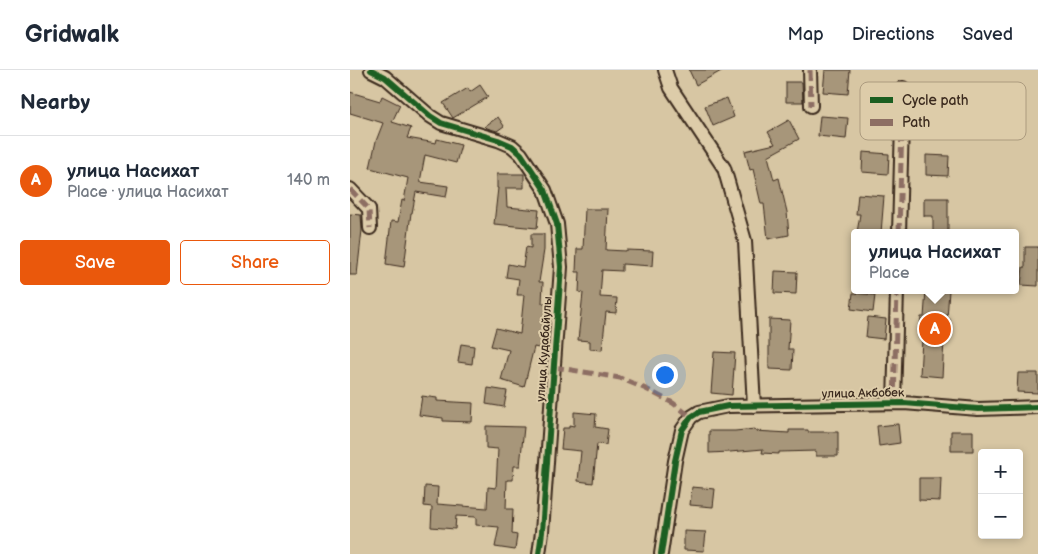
<!DOCTYPE html>
<meta charset="utf-8">
<style>
body{margin:0;font-family:"Balsamiq Sans",sans-serif;background:#f6f6f7;color:#1f2937}
.controls{position:absolute;right:15px;bottom:15px;display:grid;overflow:hidden;border-radius:5px;box-shadow:0 2px 8px #0003}
.controls button{width:45px;height:45px;display:grid;place-items:center;padding:0;border:0;border-bottom:1px solid #e0e1e3;background:#fff;color:#1f2937;font:25px sans-serif}
.you{position:absolute;left:314px;top:304px;width:18px;height:18px;margin:-12px;border:4px solid #fff;border-radius:50%;background:#1a73e8;box-shadow:0 0 0 8px #1a73e833}
.badge{display:grid;place-items:center;width:32px;height:32px;border-radius:50%;background:#ea580c;color:#fff;font-size:16px;font-weight:700}
.pin{position:absolute;translate:-50% -50%;border:2px solid #fff;box-shadow:0 1px 5px #0006}
.popup{position:absolute;left:501px;top:159px;width:168px;height:65px;box-sizing:border-box;display:grid;place-content:center;border-radius:5px;background:#fff;filter:drop-shadow(0 1px 4px #0005);font-size:16px;white-space:nowrap;color:#747a83}
.popup b{font-size:19px;color:#1f2937}
.popup::after{content:'';position:absolute;left:50%;top:100%;margin-left:-10px;border:10px solid transparent;border-top-color:#fff}
.list{margin:0;padding:0;list-style:none}
h2{display:flex;justify-content:space-between;align-items:center;height:65px;margin:0;padding:0 20px;font-size:21px}
h2 small{font-size:16px;font-weight:400;color:#747a83}
.list li{display:grid;grid-template-columns:32px 1fr auto;gap:15px;align-items:center;box-sizing:border-box;height:90px;padding:0 20px;border-top:1px solid #e0e1e3}
.list b{display:block;font-size:19px;white-space:nowrap}
.list p{margin:0;font-size:16px;white-space:nowrap;color:#747a83}
.list em{font-size:16px;font-style:normal;color:#747a83}
.actions{display:flex;gap:10px;padding:15px 20px}
.actions a{flex:1;padding:11px 0;border:1px solid #ea580c;border-radius:5px;text-align:center;font-size:18px;color:#ea580c}
.actions .main{background:#ea580c;color:#fff}
.map{position:relative;flex:none;width:688px;height:484px;overflow:hidden}
header{display:flex;align-items:center;gap:30px;box-sizing:border-box;height:70px;padding:0 25px;background:#fff;border-bottom:1px solid #e0e1e3}
header strong{font-size:24px}
nav{display:flex;gap:28px;margin-inline-start:auto;font-size:18px}
main{display:flex}
aside{flex:1;background:#fff}
.map>svg:first-child{display:block}
.building{fill:#a7967a;stroke:#3b2a1e}
.lines{fill:none;stroke-linecap:round;stroke-linejoin:round}
.minor-casing{stroke:#3b2a1e;stroke-width:16}
.minor{stroke:#ddcca9;stroke-width:12}
.quiet{stroke:#8d6e63;stroke-width:5;stroke-dasharray:10 5;stroke-linecap:butt}
.cycleway-casing{stroke:#ddcca9;stroke-width:9}
.cycleway{stroke:#1b5e20;stroke-width:6}
.labels{text-anchor:middle;stroke-width:4;stroke-linejoin:round;paint-order:stroke}
.street-label{font-size:12px;fill:#3b2a1e;stroke:#ddcca9}
.key{fill:#ddcca9;stroke:#ac9b7f;stroke-width:1}
.key-label{font-size:14px;fill:#3b2a1e}
</style>
<header>
<strong>Gridwalk</strong>
<nav><a>Map</a><a>Directions</a><a>Saved</a></nav>
</header>
<main>
<aside>
<h2>Nearby<small></small></h2>
<ul class="list">
<li><span class="badge">A</span><div><b>улица Насихат</b><p>Place · улица Насихат</p></div><em>140 m</em></li>
</ul>
<div class="actions"><a class="main">Save</a><a>Share</a></div>
</aside>
<div class="map">
<svg width="688" height="484" viewBox="0 0 688 484">
<rect width="100%" height="100%" fill="#d7c6a3"/>
<filter id="ink" filterUnits="userSpaceOnUse"><feTurbulence type="fractalNoise" baseFrequency=".02" numOctaves="2"/><feDisplacementMap in="SourceGraphic" scale="10" xChannelSelector="R" yChannelSelector="G"/><feConvolveMatrix kernelMatrix="1 2 1 2 8 2 1 2 1" color-interpolation-filters="sRGB"/></filter>
<g filter="url(#ink)">
<path class="building" d="M339,0H373L346,15Z
M475,0H500L498,24L473,22Z
M436,12H452L453,32H436Z
M130,15L138,27L103,48L93,33L118,18L120,22Z
M0,22L30,31L32,26L50,35L42,52L61,58L57,68L86,73L87,69L111,75L106,93L75,85L70,112L98,116L96,127L66,122L62,143H61L54,197L36,194L41,151L48,152L52,130L54,131L58,108L20,98L26,71L33,53L0,43Z
M377,28L384,47L363,56L355,36Z
M574,32H600V51H574Z
M470,46L498,48L496,69L468,66Z
M148,47L154,56L147,61L137,58L135,56Z
M439,50L449,69L418,86L424,110L429,108L437,142L439,165L418,169L414,134H411L403,99L400,100L395,81L425,74L418,62Z
M513,82L539,84L538,104L512,102Z
M576,85L599,86L598,106L576,105Z
M147,104H174V118H156L157,137L189,140L187,158L144,154L148,118H147Z
M508,124L534,126L531,163H507L510,144H506Z
M574,128H598V163H583V146H574Z
M235,139H258L256,180L276,181V180L303,181L302,196L272,194V201L252,200L250,227L267,228L266,243L256,242L252,280L240,279V271L228,270L233,223L229,222L230,202H226L227,179H233Z
M0,144L11,145L12,160L7,205H0Z
M181,164H194V180L189,212H193L192,233H197L194,265H195L193,279L184,277L174,317L151,310L159,280L141,276L146,258L170,264L174,225H167L169,209L156,207L158,194L173,197L176,177L181,178Z
M675,177H688V216L671,215L673,197H675Z
M425,201L447,202L446,224L424,223Z
M576,220H599L597,249H600L599,270H594L592,307L570,305L572,269L569,268L571,247H574Z
M503,223L525,225L523,242L501,239Z
M518,247L536,249L534,269L516,267Z
M419,249L440,250L438,279H443L442,300L419,299Z
M111,274L124,276L122,294L108,292Z
M364,282L385,283L382,325L361,323Z
M668,303H688V323L667,322Z
M138,318L157,321L154,337L136,334Z
M72,326L87,328V331L123,333L122,352L93,351V348L69,345Z
M224,342L246,344L245,357L258,359L256,375L247,374L243,413L228,411L231,381L211,379L213,358H219V355L224,356Z
M548,354L550,373L529,376L527,356Z
M136,356L174,357L170,396H164L163,410H157L156,439H163L162,464L167,465L165,480L145,477L149,457L126,455V447L106,446L105,459L81,457L82,437L74,436L75,416L88,417L87,434L137,438L138,417L146,418L148,379L136,378Z
M405,359V361L439,363V360H458V362H488V386H466V381L429,382V384L412,383L413,379L380,382L359,383V361H385Z
M601,361H623V381H601Z
M569,408H591L590,431L569,430Z
M342,417L365,419L363,437L340,435Z
M334,461L356,462L354,481L334,480Z"/>
<g class="lines">
<g class="minor-casing">
<path id="minor" d="M21,0L35,7L80,46L91,53L148,70L162,76L171,84L195,120L207,154L211,197L192,462L189,484
M315,0L321,18L374,98L395,171L404,336
M460,0L461,36
M0,119L19,139L20,158
M549,163L553,18
M544,333L547,220
M311,484L325,391L332,360L341,347L349,342L378,336L554,333L628,339L688,337"/>
</g>
<use href="#minor" class="minor"/>
<path class="quiet" d="M460,0L461,36
M0,119L19,139L20,158
M549,163L553,18
M204,297L270,308L296,319L323,333L341,347
M544,333L547,220"/>
<g class="cycleway-casing">
<path id="cycleway" d="M21,0L35,7L80,46L91,53L148,70L162,76L171,84L195,120L207,154L211,197L192,462L189,484
M311,484L325,391L332,360L341,347L349,342L378,336L554,333L628,339L688,337"/>
</g>
<use href="#cycleway" class="cycleway"/>
</g>
</g>
<g class="labels">
<g class="street-label">
<text transform="translate(194 279) rotate(-86)" y="4">улица Кудабайулы</text>
<text transform="translate(513 323) rotate(-1)" y="4">улица Акбобек</text>
</g>
</g>
<rect x="510" y="12" width="166" height="58" rx="8" class="key"/>
<rect x="520" y="27" width="23" height="6" fill="#1b5e20"/>
<rect x="520" y="49" width="23" height="7" fill="#8d6e63"/>
<g class="key-label">
<text x="552" y="35">Cycle path</text>
<text x="552" y="57">Path</text>
</g>
</svg>
<div class="controls">
<button>+</button>
<button>−</button>
</div>
<div class="you"></div>
<div class="pin badge" style="left:585px;top:259px">A</div>
<div class="popup"><b>улица Насихат</b>Place</div>
</div>
</main>
